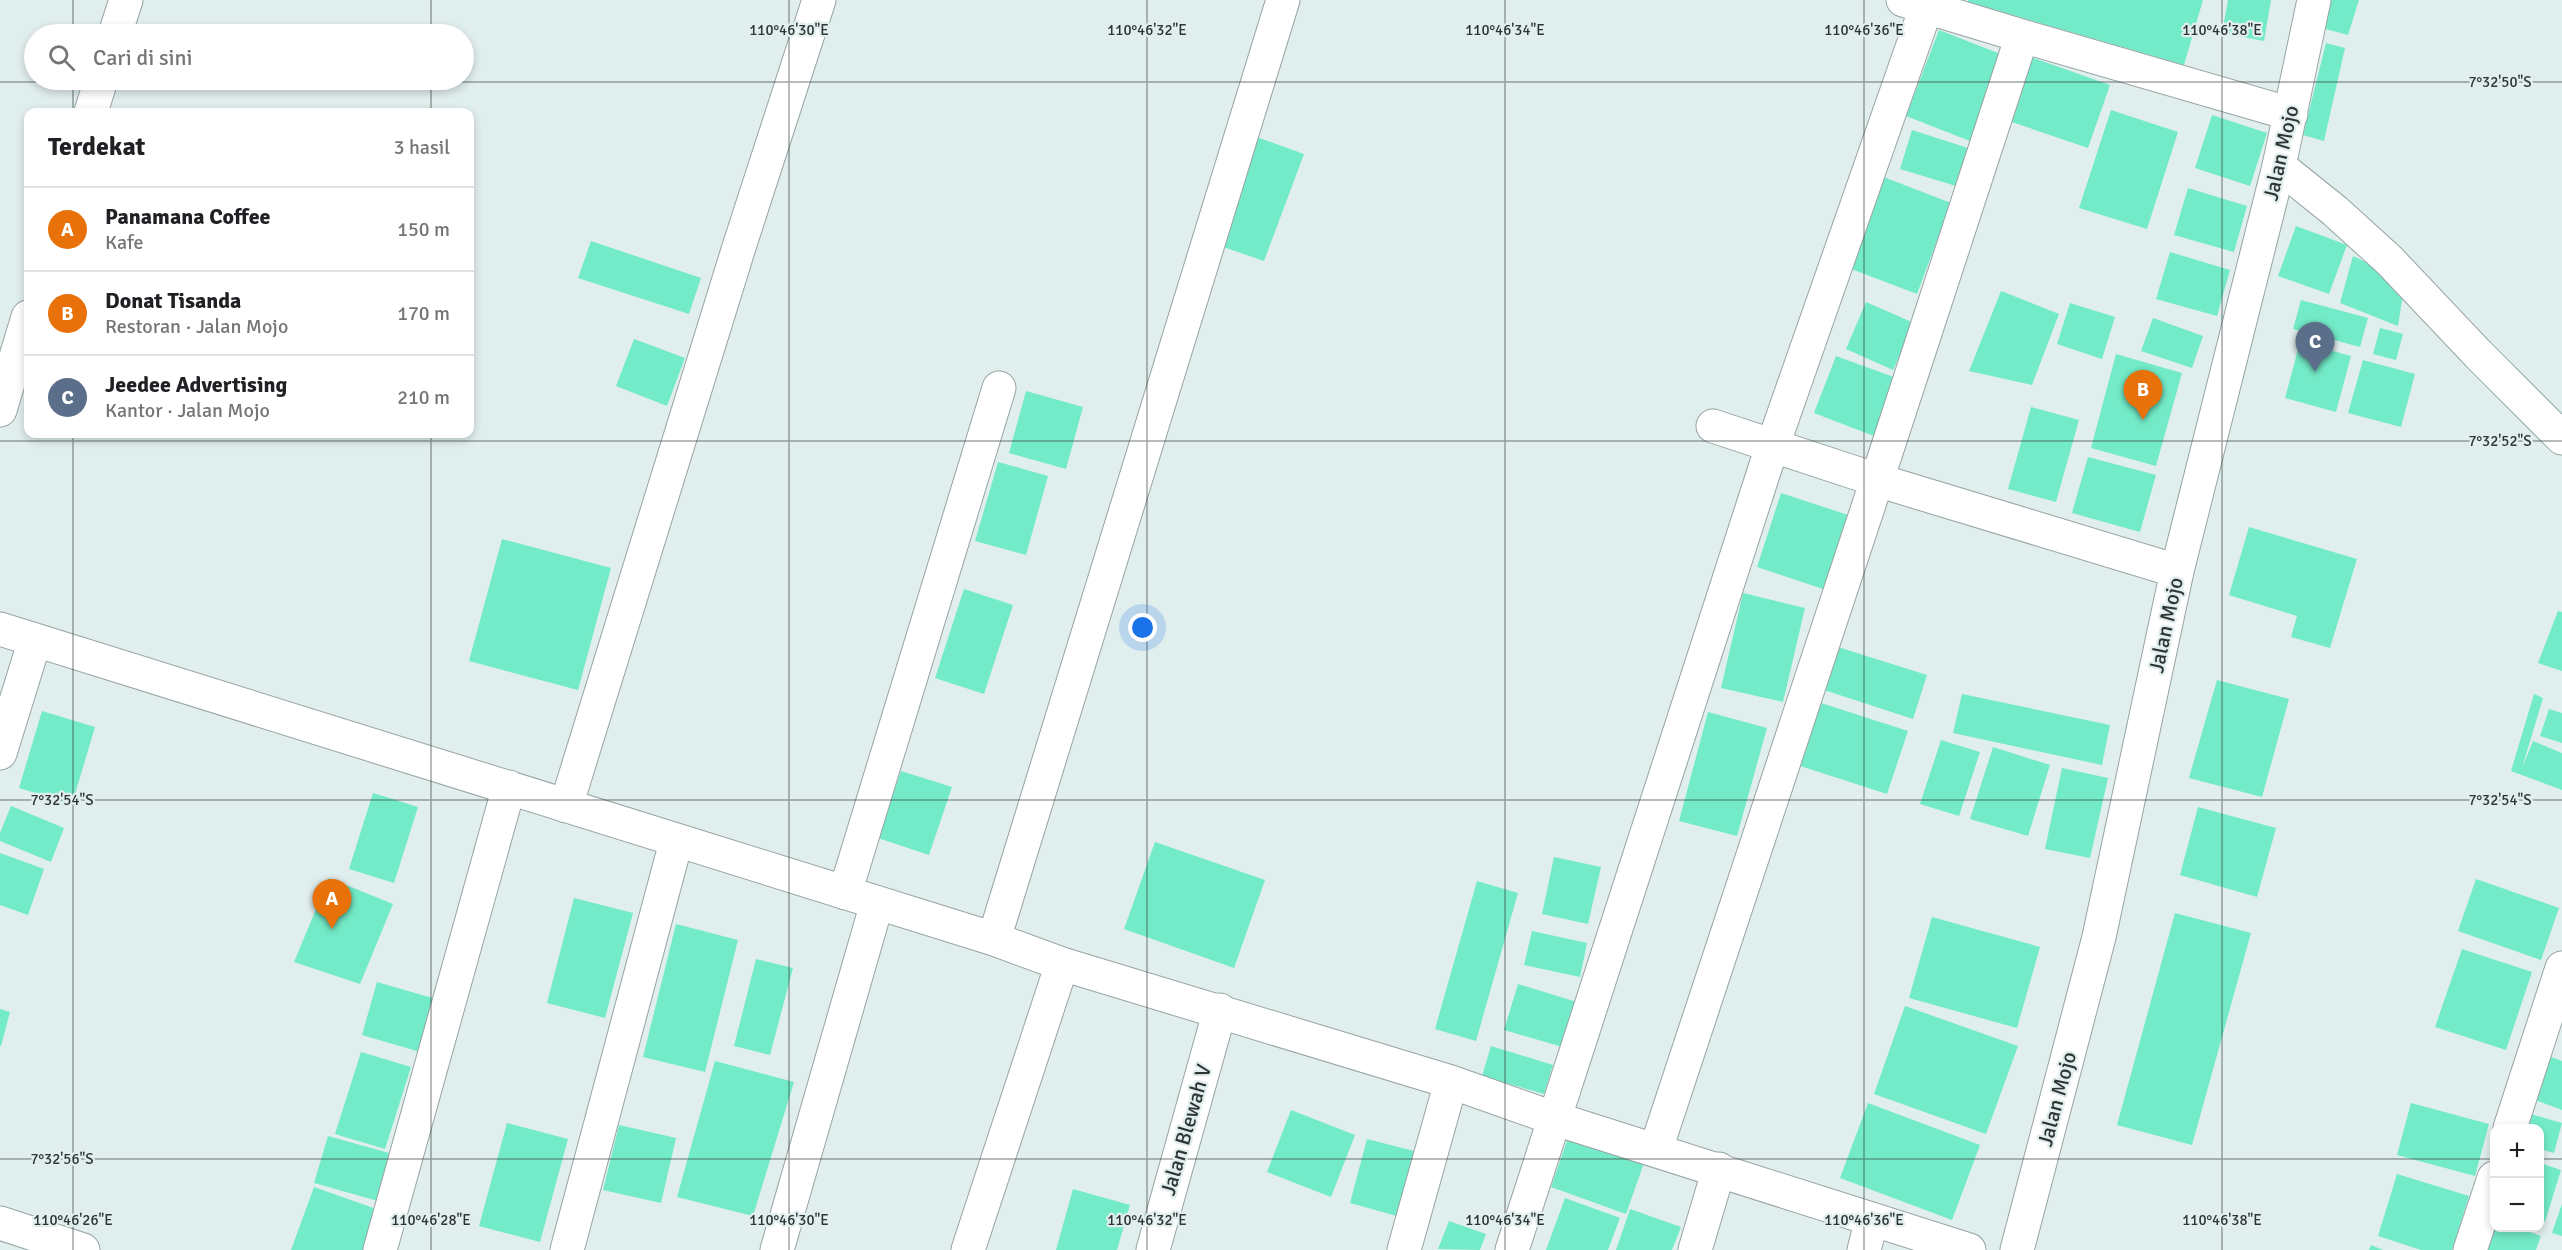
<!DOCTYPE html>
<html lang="id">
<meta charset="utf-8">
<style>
body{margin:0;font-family:Signika,sans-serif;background:#f6f6f6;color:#202124}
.controls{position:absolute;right:18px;bottom:18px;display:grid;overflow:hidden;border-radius:12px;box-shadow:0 3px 9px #0003}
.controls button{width:54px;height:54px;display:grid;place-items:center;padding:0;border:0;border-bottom:2px solid #e0e0e0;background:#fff;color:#202124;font:30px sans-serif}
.you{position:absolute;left:1143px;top:628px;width:21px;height:21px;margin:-15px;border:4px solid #fff;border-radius:50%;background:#1a73e8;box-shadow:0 0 0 9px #1a73e833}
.badge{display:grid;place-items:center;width:39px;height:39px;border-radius:50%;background:#837416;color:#fff;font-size:20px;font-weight:700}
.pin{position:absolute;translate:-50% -50px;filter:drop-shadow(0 2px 3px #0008)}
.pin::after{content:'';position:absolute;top:32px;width:21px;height:18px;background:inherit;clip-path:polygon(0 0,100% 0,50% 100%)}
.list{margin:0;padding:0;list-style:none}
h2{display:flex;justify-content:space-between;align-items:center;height:78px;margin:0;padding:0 24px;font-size:26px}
h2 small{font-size:20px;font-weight:400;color:#757577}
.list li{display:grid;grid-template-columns:39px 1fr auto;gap:18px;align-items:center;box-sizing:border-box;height:84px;padding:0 24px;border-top:2px solid #e0e0e0}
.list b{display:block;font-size:22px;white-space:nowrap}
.list p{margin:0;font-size:20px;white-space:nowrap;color:#757577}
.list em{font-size:20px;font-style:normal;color:#757577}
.icon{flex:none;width:33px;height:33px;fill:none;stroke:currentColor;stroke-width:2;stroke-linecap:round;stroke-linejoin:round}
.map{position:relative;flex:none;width:2562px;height:1250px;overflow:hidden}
.search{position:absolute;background:#fff;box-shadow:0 3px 9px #0003;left:24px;top:24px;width:450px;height:66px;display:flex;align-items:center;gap:15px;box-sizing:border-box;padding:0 21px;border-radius:33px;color:#757577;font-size:22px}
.panel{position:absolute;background:#fff;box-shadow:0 3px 9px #0003;left:24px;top:108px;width:450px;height:330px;border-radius:12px}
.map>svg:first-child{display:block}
.building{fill:#73ebc8}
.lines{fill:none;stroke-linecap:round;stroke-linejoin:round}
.street-casing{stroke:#96a4a3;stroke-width:35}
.secondary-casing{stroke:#96a4a3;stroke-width:35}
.street{stroke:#fff;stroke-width:33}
.secondary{stroke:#fff;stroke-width:33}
.ticks{fill:none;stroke:#2f3534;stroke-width:1.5;stroke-opacity:0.45}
.labels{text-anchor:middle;stroke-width:4.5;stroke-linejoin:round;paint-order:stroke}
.street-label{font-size:21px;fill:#2f3534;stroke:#e0eeed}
.ticks-label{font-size:15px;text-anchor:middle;fill:#2f3534;stroke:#e0eeed;stroke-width:4.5;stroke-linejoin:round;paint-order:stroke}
</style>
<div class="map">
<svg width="2562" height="1250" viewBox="0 0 2562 1250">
<rect width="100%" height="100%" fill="#e0eeed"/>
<path class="building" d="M1968,0H2203L2184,65L1968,2Z
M2228,0H2271L2264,41L2222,33Z
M2326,0H2359L2348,35L2318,27Z
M1939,30L2008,57L1975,143L1906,116Z
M2326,43L2345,48L2324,141L2303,135Z
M2028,56L2110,85L2088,148L2006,120Z
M2111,110L2178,132L2147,229L2079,208Z
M2212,115L2267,133L2250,186L2195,168Z
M1912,130L1968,148L1956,186L1900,169Z
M1251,135L1304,154L1264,261L1212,243Z
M1881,176L1951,203L1917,294L1846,267Z
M2188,188L2247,206L2234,252L2174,235Z
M2296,226L2347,245L2329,294L2278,276Z
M591,241L701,278L689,314L578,278Z
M2170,252L2230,270L2217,316L2156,299Z
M2353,256L2405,281L2398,326L2340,303Z
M2001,291L2059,314L2032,385L1969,371Z
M2301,300L2368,318L2360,347L2293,329Z
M1866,302L1914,323L1893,370L1846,349Z
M2070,303L2115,317L2102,359L2057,344Z
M2153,318L2203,336L2192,368L2141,351Z
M2380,328L2403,334L2396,360L2373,354Z
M634,339L685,358L667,406L616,386Z
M2300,342L2351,356L2336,412L2285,398Z
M2116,354L2182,373L2156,466L2091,448Z
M1836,356L1902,380L1879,438L1814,413Z
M2363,360L2415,374L2401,427L2348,413Z
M1026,391L1083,407L1066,469L1009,453Z
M2031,407L2079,420L2056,502L2008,489Z
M2088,457L2156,475L2140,532L2072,513Z
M998,462L1048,476L1026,555L975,541Z
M1781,493L1848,515L1823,589L1757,567Z
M2249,527L2357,559L2330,648L2291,637L2297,616L2229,595Z
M502,539L611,568L578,690L469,661Z
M964,589L1013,605L984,694L935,678Z
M1743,593L1805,608L1783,702L1721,688Z
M2558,611L2562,612V671L2538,663Z
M1838,647L1927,675L1913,719L1824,690Z
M2217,680L2289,699L2262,797L2189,778Z
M1962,694L2110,725L2102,765L1953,733Z
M2534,694L2543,698L2522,768L2533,741L2562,753V790L2511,771Z
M1815,701L1908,731L1887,794L1794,764Z
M2549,709L2562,713V743L2540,736Z
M42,711L95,727L72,804L19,788Z
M1708,712L1767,728L1737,836L1679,821Z
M1941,740L1980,752L1959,816L1920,804Z
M1993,747L2050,765L2028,836L1970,819Z
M2062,768L2108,778L2090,858L2045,849Z
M901,771L952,787L929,855L878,838Z
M373,793L418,807L394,883L349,869Z
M11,806L64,828L51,862L0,841V833Z
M2198,807L2276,828L2257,897L2180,875Z
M1155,842L1265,880L1234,968L1124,929Z
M0,853L44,869L28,915L0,905Z
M1554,857L1601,867L1588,924L1542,914Z
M329,878L393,904L360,984L294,962Z
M2476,879L2559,908L2541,960L2458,931Z
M1477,881L1518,893L1476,1041L1435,1029Z
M574,898L633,913L605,1018L547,1003Z
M2175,913L2251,933L2192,1145L2117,1125Z
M1932,917L2040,947L2017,1028L1909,998Z
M676,924L738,940L705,1072L643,1057Z
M1532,931L1587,943L1580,977L1524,965Z
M2462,949L2532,972L2506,1050L2435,1027Z
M756,959L793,968L770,1055L734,1046Z
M377,982L436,999L420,1052L362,1035Z
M1518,984L1580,1003L1566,1048L1504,1030Z
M1905,1006L2018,1046L1986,1134L1874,1094Z
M0,1009L10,1012L1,1046H0Z
M1491,1046L1553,1065L1544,1094L1482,1076Z
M361,1052L411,1067L385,1149L335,1134Z
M2551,1057L2562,1061V1110L2535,1100Z
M715,1061L794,1082L753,1216L677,1197Z
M1868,1103L1980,1145L1952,1220L1840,1178Z
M2411,1103L2489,1124L2475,1176L2397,1155Z
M1291,1110L1355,1135L1331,1197L1267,1172Z
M2527,1113L2562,1123L2554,1153L2540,1149V1128H2523Z
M507,1123L568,1139L540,1242L479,1226Z
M619,1125L676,1138L661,1203L603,1190Z
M1570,1132L1645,1160L1626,1214L1551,1187Z
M328,1136L400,1156L385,1203L314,1183Z
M1367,1139L1414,1151L1397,1216L1350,1203Z
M2540,1163L2561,1170L2545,1222L2540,1220Z
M2397,1174L2469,1196L2452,1250H2421L2378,1236Z
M314,1187L382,1211L367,1250H291Z
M1073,1189L1130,1205L1117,1250H1056Z
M1565,1198L1620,1218L1608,1250H1546Z
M2562,1204V1236L2552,1233Z
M1630,1209L1681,1227L1672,1250H1616Z
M1449,1221L1486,1234L1480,1250L1438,1249Z
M2494,1228H2517L2541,1236L2536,1250H2486Z
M2371,1245L2383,1250H2369Z"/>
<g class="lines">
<g class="street-casing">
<path id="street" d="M1903,0L2022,36
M115,34L126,0
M91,112L101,80
M2279,166L2335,211L2389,260L2478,354L2562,438
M0,410L28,317
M2177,571L1877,480L2022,36L2291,114
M0,629L994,939L1062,964L1451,1082L1553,1118L1969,1250
M0,753L35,640
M566,806L739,247L819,0
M845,893L999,388
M994,939L1283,0
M2510,1128L2562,968
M1656,1149L1877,480L1713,426
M0,1223L83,1250
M380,1250L509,787
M567,1250L676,842
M777,1250L877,903
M968,1250L1062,964
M1153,1250L1220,1010
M1404,1250L1451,1082
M1512,1250L1767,462L1926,8
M1695,1250L1719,1169
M1864,1250L1872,1219
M2470,1250L2494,1178"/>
</g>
<g class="secondary-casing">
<path id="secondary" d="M2017,1250L2099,937L2177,571L2279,166L2314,0"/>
</g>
<use href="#street" class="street"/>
<use href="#secondary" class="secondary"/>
</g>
<path class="ticks" d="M73,0V34M431,0V34M789,0V1250M1147,0V1250M1505,0V1250M1864,0V1250M2222,0V1250M73,80V112M431,80V112M0,82H2562M73,434V1250M431,434V1250M0,441H2562M0,800H2562M0,1159H2494M2540,1159H2562"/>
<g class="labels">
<g class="street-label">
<text transform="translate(2281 153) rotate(-77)" y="7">Jalan Mojo</text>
<text transform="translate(2166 625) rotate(-78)" y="7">Jalan Mojo</text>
<text transform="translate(2057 1099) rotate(-75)" y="7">Jalan Mojo</text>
<text transform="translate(1186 1130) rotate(-74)" y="7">Jalan Blewah V</text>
</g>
</g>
<g class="ticks-label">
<text x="789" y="35">110°46'30"E</text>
<text x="1147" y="35">110°46'32"E</text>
<text x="1505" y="35">110°46'34"E</text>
<text x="1864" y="35">110°46'36"E</text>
<text x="2222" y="35">110°46'38"E</text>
<text x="2500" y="87">7°32'50"S</text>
<text x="2500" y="446">7°32'52"S</text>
<text x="62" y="805">7°32'54"S</text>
<text x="2500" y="805">7°32'54"S</text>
<text x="62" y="1164">7°32'56"S</text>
<text x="73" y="1225">110°46'26"E</text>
<text x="431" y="1225">110°46'28"E</text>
<text x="789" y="1225">110°46'30"E</text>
<text x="1147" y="1225">110°46'32"E</text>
<text x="1505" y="1225">110°46'34"E</text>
<text x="1864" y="1225">110°46'36"E</text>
<text x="2222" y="1225">110°46'38"E</text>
</g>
</svg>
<div class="controls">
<button>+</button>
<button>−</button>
</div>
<div class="you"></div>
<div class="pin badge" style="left:332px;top:929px;background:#e8710a">A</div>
<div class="pin badge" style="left:2143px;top:420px;background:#e8710a">B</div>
<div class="pin badge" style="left:2315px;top:372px;background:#5c6f8a">C</div>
<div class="search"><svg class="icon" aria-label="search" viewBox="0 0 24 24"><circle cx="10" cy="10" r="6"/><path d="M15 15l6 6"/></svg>Cari di sini</div>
<section class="panel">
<h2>Terdekat<small>3 hasil</small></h2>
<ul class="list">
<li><span class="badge" style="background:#e8710a">A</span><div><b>Panamana Coffee</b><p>Kafe</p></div><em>150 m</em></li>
<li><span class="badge" style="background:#e8710a">B</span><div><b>Donat Tisanda</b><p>Restoran · Jalan Mojo</p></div><em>170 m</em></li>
<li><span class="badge" style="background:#5c6f8a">C</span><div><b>Jeedee Advertising</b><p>Kantor · Jalan Mojo</p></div><em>210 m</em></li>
</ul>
</section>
</div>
